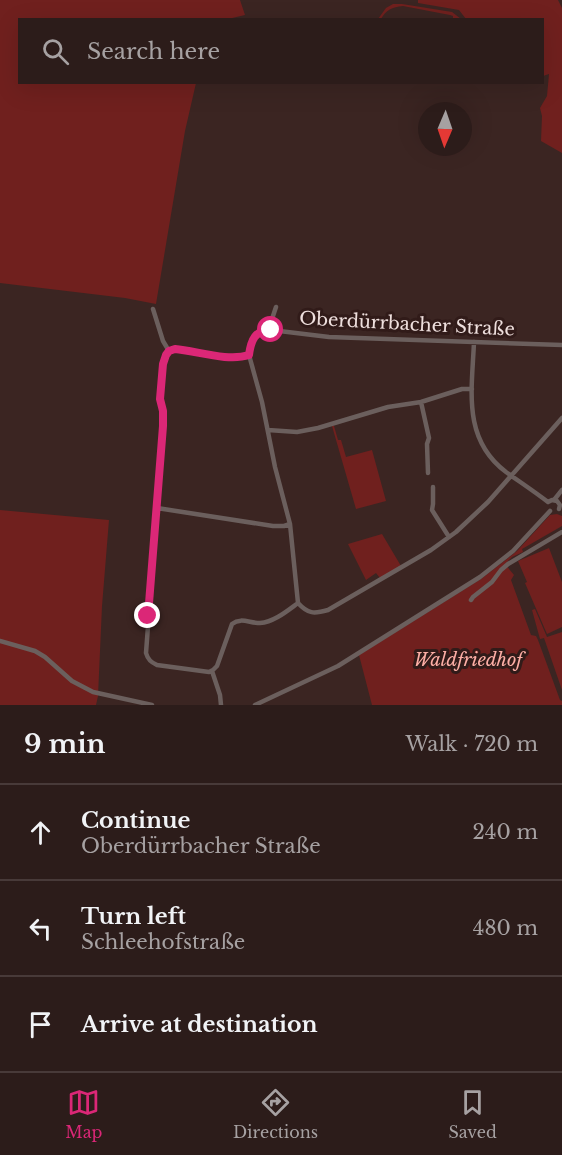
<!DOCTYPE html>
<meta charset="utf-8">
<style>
body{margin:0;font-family:"Libre Baskerville",serif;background:#342523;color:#f1f3f6}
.compass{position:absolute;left:418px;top:102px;width:54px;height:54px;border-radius:50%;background:#2c1c1a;box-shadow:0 6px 24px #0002;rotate:182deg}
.stop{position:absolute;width:18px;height:18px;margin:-14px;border:4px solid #db2777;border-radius:50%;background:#fff}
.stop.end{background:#db2777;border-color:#fff;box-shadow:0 2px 6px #0008}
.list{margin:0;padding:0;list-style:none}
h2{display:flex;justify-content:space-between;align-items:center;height:78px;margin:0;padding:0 24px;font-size:26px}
h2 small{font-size:20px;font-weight:400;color:#a6a1a2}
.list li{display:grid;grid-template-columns:39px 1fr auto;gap:18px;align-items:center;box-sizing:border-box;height:96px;padding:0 24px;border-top:2px solid #483a39}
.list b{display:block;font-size:22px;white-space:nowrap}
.list p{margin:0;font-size:20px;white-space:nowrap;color:#a6a1a2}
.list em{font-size:20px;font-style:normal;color:#a6a1a2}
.icon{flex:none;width:33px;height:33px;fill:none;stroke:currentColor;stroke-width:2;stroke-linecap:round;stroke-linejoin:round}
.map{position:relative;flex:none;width:562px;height:705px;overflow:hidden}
.search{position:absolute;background:#2c1c1a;box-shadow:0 6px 24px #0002;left:18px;right:18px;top:18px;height:66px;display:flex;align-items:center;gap:15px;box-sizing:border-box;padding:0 21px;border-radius:0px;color:#a6a1a2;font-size:22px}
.sheet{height:366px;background:#2c1c1a}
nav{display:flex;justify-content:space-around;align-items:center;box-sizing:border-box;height:84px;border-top:2px solid #483a39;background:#2c1c1a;font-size:16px;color:#a6a1a2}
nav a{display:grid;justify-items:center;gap:3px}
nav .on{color:#db2777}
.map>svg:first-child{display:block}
.green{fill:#70201e}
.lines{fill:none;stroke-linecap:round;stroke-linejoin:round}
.minor{stroke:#6b5f5d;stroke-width:4.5}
.route{stroke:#db2777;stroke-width:8}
.labels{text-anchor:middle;stroke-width:6;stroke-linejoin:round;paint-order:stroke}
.street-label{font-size:18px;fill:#eedfdd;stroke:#311b19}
.park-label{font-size:18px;font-style:italic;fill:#fdaea5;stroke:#311b19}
</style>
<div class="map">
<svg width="562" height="705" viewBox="0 0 562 705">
<rect width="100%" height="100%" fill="#3b2522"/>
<path class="green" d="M0,0H240L245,15L228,19L20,20V82L196,83L185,131L156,304L125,298L0,283Z
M418,0H558L562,8V153L541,141L542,116L540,108L547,96L549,74L543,76L542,20L466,19L459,10L418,3Z
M393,4H402L452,12L461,19H453V16L450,15L403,6C392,7 386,10 381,19H378L386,8Z
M332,426H334L338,440H341L346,457L372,450L386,501L356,509Z
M0,510L109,520L102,606L98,696L96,705H0Z
M557,514L562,516V526L522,549L523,552L512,557L505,564L514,575L511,580L531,635L536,636L538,640L560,700L562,701V705H372L359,655L481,579L517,551L550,515Z
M382,534L401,566L380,578L376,573L366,580L348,544Z
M549,548L562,582V627L547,634L525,583L527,582L518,561Z
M535,609L547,637L562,632V690L544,638L540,639L532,610Z"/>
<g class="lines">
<path class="minor" d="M153,309L163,341L169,351
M271,330V322L276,307
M474,342C472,390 462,439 506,472C520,482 535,492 548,502
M249,355C228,361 196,351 175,349L169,351L166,355L163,364L160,399L163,411V426L146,653C148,660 151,662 157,665L209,672L213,670L217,666L232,624C241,617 249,623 260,623C274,622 287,611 298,603
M421,402L429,438L427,444L428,473
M268,430L297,432L318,428L388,407L421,402L462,389H472
M433,487V504L432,510L449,537
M554,500L562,490
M548,502L552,500L557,501L560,505L559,509
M157,508L273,526H284L290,524
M471,600L473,597L492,582L501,570L508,564L562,532
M298,603L290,524L275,467L262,402L249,355L252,339L256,335L262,331L271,330L329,337L562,345
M298,603C308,614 314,614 328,610L431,550L456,532L488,502L562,418
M0,641L35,651L45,657L72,681L93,692L152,705
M212,671L220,695L221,705
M255,705L338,666L480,577L513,551L550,511"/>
</g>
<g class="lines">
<path class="route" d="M148,616L163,426V411L160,399L163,364L166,355L169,351L175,349C197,351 228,362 249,355C251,340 255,330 271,330"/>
</g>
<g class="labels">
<g class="street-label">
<text transform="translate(407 324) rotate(3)" y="6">Oberdürrbacher Straße</text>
</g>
<g class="park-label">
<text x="468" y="666">Waldfriedhof</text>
</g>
</g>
</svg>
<svg class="compass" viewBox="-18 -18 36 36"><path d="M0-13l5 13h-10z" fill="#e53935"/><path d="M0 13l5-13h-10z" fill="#a6a1a2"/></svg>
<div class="stop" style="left:271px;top:330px"></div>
<div class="stop end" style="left:148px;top:616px"></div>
<div class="search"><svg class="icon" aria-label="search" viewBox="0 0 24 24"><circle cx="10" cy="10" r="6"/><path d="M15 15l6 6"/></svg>Search here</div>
</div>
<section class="sheet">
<h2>9 min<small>Walk · 720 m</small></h2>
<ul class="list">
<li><svg class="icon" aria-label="ahead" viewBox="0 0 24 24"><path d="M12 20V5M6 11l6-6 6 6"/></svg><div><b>Continue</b><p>Oberdürrbacher Straße</p></div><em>240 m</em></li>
<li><svg class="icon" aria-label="left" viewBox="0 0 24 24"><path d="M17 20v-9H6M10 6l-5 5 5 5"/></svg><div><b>Turn left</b><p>Schleehofstraße</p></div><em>480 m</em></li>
<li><svg class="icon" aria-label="arrive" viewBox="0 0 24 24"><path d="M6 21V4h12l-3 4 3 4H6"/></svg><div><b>Arrive at destination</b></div></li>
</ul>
</section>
<nav>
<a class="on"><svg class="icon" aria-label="map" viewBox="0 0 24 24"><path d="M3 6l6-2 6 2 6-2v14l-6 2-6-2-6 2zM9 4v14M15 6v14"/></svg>Map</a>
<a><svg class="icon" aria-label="directions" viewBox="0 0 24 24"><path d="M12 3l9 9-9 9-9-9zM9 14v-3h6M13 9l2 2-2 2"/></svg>Directions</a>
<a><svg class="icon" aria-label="saved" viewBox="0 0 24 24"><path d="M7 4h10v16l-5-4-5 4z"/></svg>Saved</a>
</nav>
